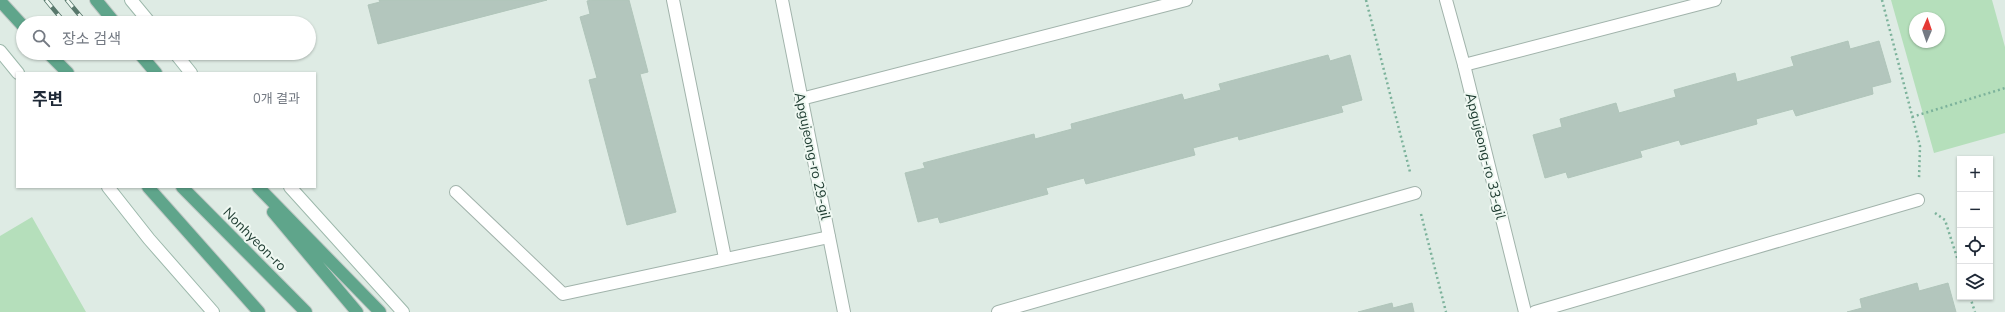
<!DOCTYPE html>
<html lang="ko">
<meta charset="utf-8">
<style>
body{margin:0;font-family:"Nunito Sans","Noto Sans KR",sans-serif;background:#f2f2f3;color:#1f2937}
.controls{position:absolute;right:12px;bottom:12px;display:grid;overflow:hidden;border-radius:0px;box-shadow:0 1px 3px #0004}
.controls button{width:36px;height:36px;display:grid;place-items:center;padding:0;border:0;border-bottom:1px solid #e0e1e3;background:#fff;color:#1f2937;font:20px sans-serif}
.compass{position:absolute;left:1909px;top:12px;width:36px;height:36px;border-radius:50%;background:#fff;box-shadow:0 1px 3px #0004;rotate:2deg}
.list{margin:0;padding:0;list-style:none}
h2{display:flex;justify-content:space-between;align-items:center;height:52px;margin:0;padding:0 16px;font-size:17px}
h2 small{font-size:13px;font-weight:400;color:#747a83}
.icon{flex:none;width:22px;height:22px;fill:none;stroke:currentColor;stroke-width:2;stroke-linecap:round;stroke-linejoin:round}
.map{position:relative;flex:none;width:2005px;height:312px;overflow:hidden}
.search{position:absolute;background:#fff;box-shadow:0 1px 3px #0004;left:16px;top:16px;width:300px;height:44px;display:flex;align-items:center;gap:10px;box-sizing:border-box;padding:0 14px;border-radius:22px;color:#747a83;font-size:15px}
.panel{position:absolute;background:#fff;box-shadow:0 1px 3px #0004;left:16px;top:72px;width:300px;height:116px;border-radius:0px}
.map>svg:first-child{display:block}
.green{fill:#b5dfbb;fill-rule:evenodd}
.building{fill:#b3c6bd;stroke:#b0c5ba}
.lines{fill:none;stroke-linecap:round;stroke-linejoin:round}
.lane-casing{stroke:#a1b3ab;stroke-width:14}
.street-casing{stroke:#a1b3ab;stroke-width:14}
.secondary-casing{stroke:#9cb8ab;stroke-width:14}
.primary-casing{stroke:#c0c8c5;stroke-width:14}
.path{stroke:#7cb29b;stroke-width:2.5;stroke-dasharray:2 3;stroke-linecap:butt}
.lane{stroke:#fff;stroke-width:12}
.street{stroke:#fff;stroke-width:12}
.secondary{stroke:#fff;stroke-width:12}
.primary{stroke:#5fa58b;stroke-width:12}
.rail-casing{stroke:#58786c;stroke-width:4.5}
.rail{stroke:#eff8f2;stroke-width:3;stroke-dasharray:9;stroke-linecap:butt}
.labels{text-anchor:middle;stroke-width:4;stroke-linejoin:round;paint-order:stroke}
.street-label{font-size:14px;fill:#1e3c31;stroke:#eff8f2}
</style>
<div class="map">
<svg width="2005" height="312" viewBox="0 0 2005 312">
<rect width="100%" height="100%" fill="#deebe4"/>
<path class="green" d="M1891,0H1992L2005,47V133L1934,153ZM1915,18H1939V42H1915Z
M32,217L86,312H0V236Z"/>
<path class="building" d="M379,0H547L378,44L368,5L380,2Z
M592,0H629L648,72L640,74L676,212L627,225L589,80L597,78L580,17L590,14L587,1Z
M1848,41L1850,49L1879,41L1891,82L1872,87L1873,94L1796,116L1793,109L1756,119L1757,124L1681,145L1679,140L1640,151L1642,157L1568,178L1566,172L1545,178L1533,135L1562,127L1560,119L1616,103L1619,113L1676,97L1674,90L1735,73L1737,82L1794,66L1791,57Z
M1328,55L1330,61L1350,55L1362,100L1341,106L1343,112L1239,140L1238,136L1193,148L1195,155L1086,184L1084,178L1046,188L1048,194L940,223L938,217L918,222L905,173L925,168L923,163L1034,134L1035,139L1072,129L1071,124L1182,94L1184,100L1221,90L1219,84Z
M1917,283L1919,291L1948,283L1956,312H1847L1862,308L1860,299Z
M1392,303L1393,308L1412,303L1414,312H1358Z"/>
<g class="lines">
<g class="lane-casing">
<path id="lane" d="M673,0L725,258
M1464,65L1715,0
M801,99L1186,0
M456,192L563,294L829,237
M998,312L1415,193
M1535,312L1918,200"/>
</g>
<g class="street-casing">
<path id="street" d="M782,0L844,312
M1446,0L1464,65L1525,312"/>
</g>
<g class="secondary-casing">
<path id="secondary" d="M131,0L150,23
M0,51L18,73
M175,53L191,73
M108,187L149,239L213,312
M290,187L403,312"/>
</g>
<g class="primary-casing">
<path id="primary" d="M96,0L115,23
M0,1L23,26
M48,53L68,73
M139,53L156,73
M148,187L259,312
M182,187L306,312
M258,187L380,312
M273,212L357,312"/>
</g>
<path class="path" d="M1366,0L1410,172
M1882,0L1920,146L1919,179
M1912,117L2005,88
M1935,213L1945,220L1960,267
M1421,214L1446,312
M1970,297L1975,312"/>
<use href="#lane" class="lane"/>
<use href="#street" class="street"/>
<use href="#secondary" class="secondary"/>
<use href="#primary" class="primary"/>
<g class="rail-casing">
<path id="rail" d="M46,0L65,23
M67,0L86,23"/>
</g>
<use href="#rail" class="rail"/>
</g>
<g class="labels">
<g class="street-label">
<text transform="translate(813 156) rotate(78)" y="5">Apgujeong-ro 29-gil</text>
<text transform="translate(1486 156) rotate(76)" y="5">Apgujeong-ro 33-gil</text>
<text transform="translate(255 239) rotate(45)" y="5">Nonhyeon-ro</text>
</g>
</g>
</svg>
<div class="controls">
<button>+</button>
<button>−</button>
<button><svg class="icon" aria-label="locate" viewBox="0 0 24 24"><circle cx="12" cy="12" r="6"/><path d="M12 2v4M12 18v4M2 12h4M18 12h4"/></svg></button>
<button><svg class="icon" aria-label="layers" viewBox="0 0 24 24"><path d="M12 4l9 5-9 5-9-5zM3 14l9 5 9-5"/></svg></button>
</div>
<svg class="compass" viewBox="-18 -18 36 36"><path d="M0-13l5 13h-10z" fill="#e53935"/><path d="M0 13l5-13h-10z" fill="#747a83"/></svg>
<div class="search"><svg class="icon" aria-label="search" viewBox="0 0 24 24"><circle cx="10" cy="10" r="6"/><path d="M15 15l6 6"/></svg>장소 검색</div>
<section class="panel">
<h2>주변<small>0개 결과</small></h2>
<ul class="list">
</ul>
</section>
</div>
